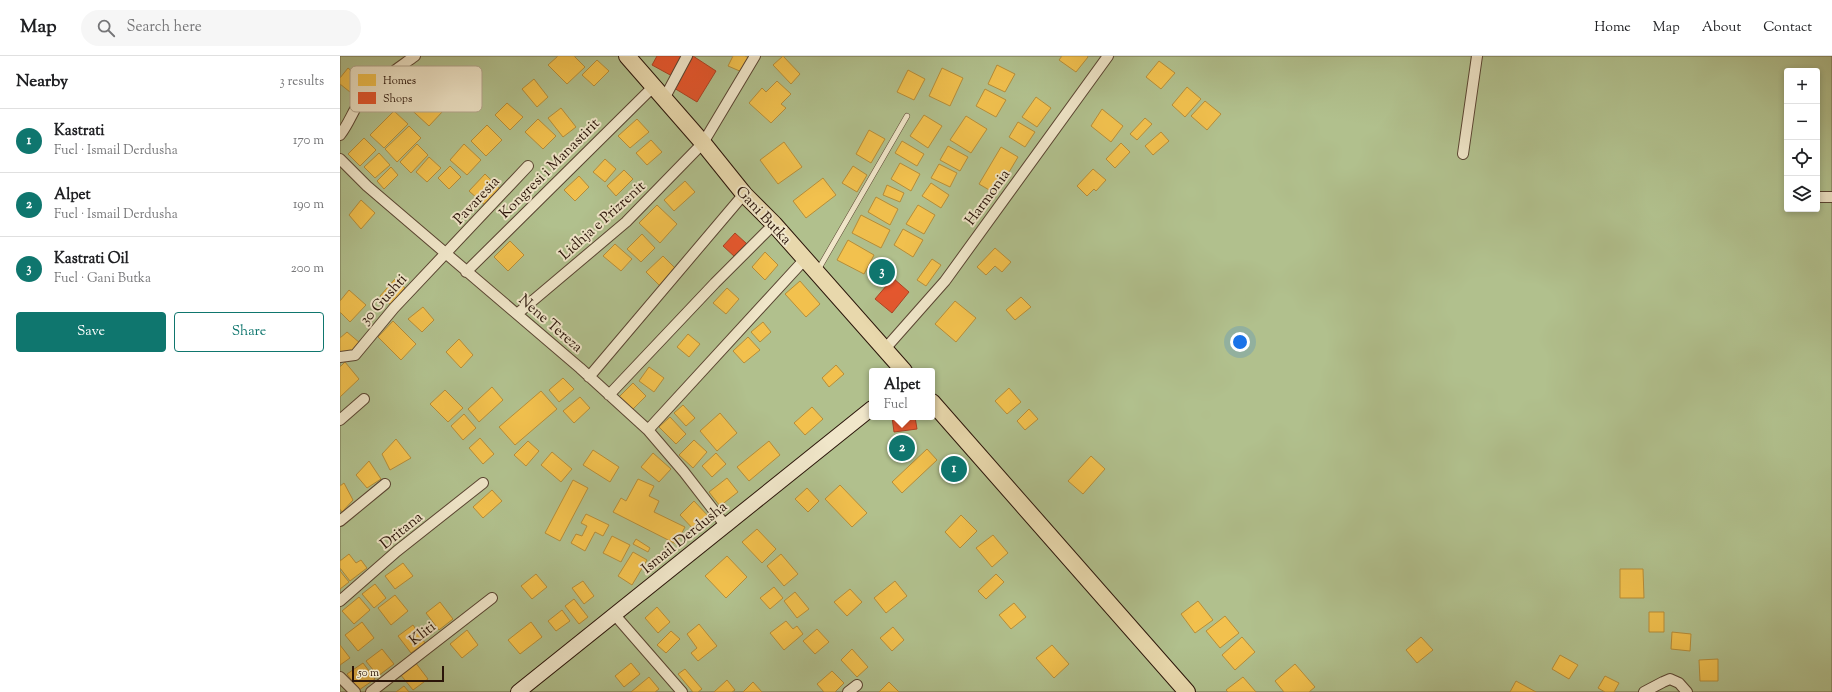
<!DOCTYPE html>
<meta charset="utf-8">
<style>
body{margin:0;font-family:"Sorts Mill Goudy",serif;background:#f6f6f6;color:#202124}
.controls{position:absolute;right:12px;top:12px;display:grid;overflow:hidden;border-radius:4px;box-shadow:0 2px 6px #0003}
.controls button{width:36px;height:36px;display:grid;place-items:center;padding:0;border:0;border-bottom:1px solid #e0e0e0;background:#fff;color:#202124;font:20px sans-serif}
.scale{position:absolute;left:12px;bottom:10px;width:92px;box-sizing:border-box;padding-left:4px;border:2px solid #2a1409;border-top:0;font-size:11px;line-height:14px;white-space:nowrap;color:#2a1409;-webkit-text-stroke:3px #f0e6c9;paint-order:stroke}
.you{position:absolute;left:900px;top:286px;width:14px;height:14px;margin:-10px;border:3px solid #fff;border-radius:50%;background:#1a73e8;box-shadow:0 0 0 6px #1a73e833}
.badge{display:grid;place-items:center;width:26px;height:26px;border-radius:50%;background:#0f766e;color:#fff;font-size:13px;font-weight:700}
.pin{position:absolute;translate:-50% -50%;border:2px solid #fff;box-shadow:0 1px 4px #0006}
.popup{position:absolute;left:529px;top:312px;width:66px;height:52px;box-sizing:border-box;display:grid;place-content:center;border-radius:4px;background:#fff;filter:drop-shadow(0 1px 3px #0005);font-size:13px;white-space:nowrap;color:#757577}
.popup b{font-size:15px;color:#202124}
.popup::after{content:'';position:absolute;left:50%;top:100%;margin-left:-8px;border:8px solid transparent;border-top-color:#fff}
.list{margin:0;padding:0;list-style:none}
h2{display:flex;justify-content:space-between;align-items:center;height:52px;margin:0;padding:0 16px;font-size:17px}
h2 small{font-size:13px;font-weight:400;color:#757577}
.list li{display:grid;grid-template-columns:26px 1fr auto;gap:12px;align-items:center;box-sizing:border-box;height:64px;padding:0 16px;border-top:1px solid #e0e0e0}
.list b{display:block;font-size:15px;white-space:nowrap}
.list p{margin:0;font-size:13px;white-space:nowrap;color:#757577}
.list em{font-size:13px;font-style:normal;color:#757577}
.actions{display:flex;gap:8px;padding:12px 16px}
.actions a{flex:1;padding:9px 0;border:1px solid #0f766e;border-radius:4px;text-align:center;font-size:14px;color:#0f766e}
.actions .main{background:#0f766e;color:#fff}
.icon{flex:none;width:22px;height:22px;fill:none;stroke:currentColor;stroke-width:2;stroke-linecap:round;stroke-linejoin:round}
.map{position:relative;flex:none;width:1492px;height:636px;overflow:hidden}
header{display:flex;align-items:center;gap:24px;box-sizing:border-box;height:56px;padding:0 20px;background:#fff;border-bottom:1px solid #e0e0e0}
header strong{font-size:19px}
nav{display:flex;gap:22px;margin-inline-start:auto;font-size:14px}
.search{width:280px;height:36px;background:#f6f6f6;display:flex;align-items:center;gap:10px;box-sizing:border-box;padding:0 14px;border-radius:22px;color:#757577;font-size:15px}
main{display:flex}
aside{flex:1;background:#fff}
.map>svg:first-child{display:block}
.green{fill:#b1c08d;stroke:#6e6a4b;fill-rule:evenodd}
.homes{fill:#f2c14e;stroke:#b68d39}
.shops{fill:#e4572e;stroke:#ac4323}
.lines{fill:none;stroke-linecap:round;stroke-linejoin:round}
.lane-casing{stroke:#5a4532;stroke-width:6}
.street-casing{stroke:#5a4532;stroke-width:12}
.secondary-casing{stroke:#2a1409;stroke-width:16}
.primary-casing{stroke:#2a1409;stroke-width:18}
.lane{stroke:#f0e6c9;stroke-width:5}
.street{stroke:#f0e6c9;stroke-width:10}
.secondary{stroke:#f0e6c9;stroke-width:14}
.primary{stroke:#e8d8ac;stroke-width:16}
.labels{text-anchor:middle;stroke-width:4;stroke-linejoin:round;paint-order:stroke}
.street-label{font-size:15px;fill:#2a1409;stroke:#f0e6c9}
.key{fill:#f0e6c9;stroke:#b5a78f;stroke-width:1}
.key-label{font-size:11px;fill:#2a1409}
</style>
<header>
<strong>Map</strong>
<div class="search"><svg class="icon" aria-label="search" viewBox="0 0 24 24"><circle cx="10" cy="10" r="6"/><path d="M15 15l6 6"/></svg>Search here</div>
<nav><a>Home</a><a>Map</a><a>About</a><a>Contact</a></nav>
</header>
<main>
<aside>
<h2>Nearby<small>3 results</small></h2>
<ul class="list">
<li><span class="badge">1</span><div><b>Kastrati</b><p>Fuel · Ismail Derdusha</p></div><em>170 m</em></li>
<li><span class="badge">2</span><div><b>Alpet</b><p>Fuel · Ismail Derdusha</p></div><em>190 m</em></li>
<li><span class="badge">3</span><div><b>Kastrati Oil</b><p>Fuel · Gani Butka</p></div><em>200 m</em></li>
</ul>
<div class="actions"><a class="main">Save</a><a>Share</a></div>
</aside>
<div class="map">
<svg width="1492" height="636" viewBox="0 0 1492 636">
<rect width="100%" height="100%" fill="#e8d8ac"/>
<filter id="stains"><feTurbulence type="fractalNoise" baseFrequency=".005" numOctaves="4"/><feColorMatrix values="0 0 0 0 .2 0 0 0 0 .09 0 0 0 0 .02 0 0 0 .5 -.17"/></filter>
<radialGradient id="worn" r=".72"><stop offset=".6" stop-color="#630" stop-opacity="0"/><stop offset="1" stop-color="#630" stop-opacity=".3"/></radialGradient>
<path class="green" d="M0,0H1492V636H0ZM1447,15H1477V153H1447ZM532,315H592V361H532Z"/>
<path class="homes" d="M218,0H234L245,11L227,28L208,9Z
M393,0H405L409,2L402,16L388,10Z
M443,0L460,18L451,28L433,9Z
M722,0H747L748,1L736,16L719,4Z
M257,4L269,15L254,30L242,19Z
M819,5L835,17L821,33L806,21Z
M657,9L675,18L665,36L648,28Z
M8,12L26,27L15,40L0,28V22Z
M602,12L623,22L610,50L589,40Z
M568,14L585,23L574,44L557,36Z
M115,16L128,28L109,47L96,35Z
M194,23L208,41L197,51L182,33Z
M437,25L451,38L441,48L446,52L431,67L409,47L422,32L426,36Z
M78,31L103,55L89,70L63,46Z
M847,31L861,43L845,61L832,49Z
M645,33L666,44L656,61L636,50Z
M696,41L711,52L697,71L682,61Z
M865,45L881,58L867,74L851,60Z
M167,47L183,61L170,74L155,59Z
M221,52L236,71L223,81L208,62Z
M762,53L783,70L771,86L751,70Z
M54,55L68,68L44,92L30,79Z
M584,59L602,70L588,92L570,80Z
M626,60L647,73L631,97L610,84Z
M805,62L812,68L797,84L790,78Z
M198,63L216,80L203,93L185,76Z
M297,63L309,76L290,92L278,80Z
M678,66L695,76L685,91L669,81Z
M147,69L162,84L146,100L131,85Z
M69,70L81,82L57,106L45,93Z
M529,74L545,83L531,107L516,98Z
M821,76L829,85L813,99L805,90Z
M24,82L36,94L20,110L8,98Z
M311,84L322,96L307,109L296,97Z
M562,85L584,98L577,110L555,97Z
M444,86L462,111L438,128L420,104Z
M781,87L790,96L775,112L766,103Z
M77,88L88,99L71,117L60,106Z
M124,88L141,104L127,119L110,104Z
M608,90L628,101L620,115L600,104Z
M661,91L678,101L656,138L639,128Z
M39,97L50,109L35,122L24,111Z
M89,101L101,112L87,126L76,116Z
M265,103L276,113L265,126L253,116Z
M560,107L580,118L571,135L551,123Z
M599,108L617,117L610,131L591,122Z
M110,110L121,121L109,133L98,122Z
M513,110L527,119L517,136L502,127Z
M51,111L58,119L44,133L37,125Z
M753,113L766,124L756,135L754,133L747,140L737,130Z
M284,114L293,123L276,140L267,130Z
M145,118L161,134L146,150L129,135Z
M239,120L249,131L235,145L224,134Z
M483,122L496,139L466,162L453,145Z
M345,125L355,136L334,155L324,144Z
M591,127L609,139L601,152L582,140Z
M547,129L564,137L560,146L543,139Z
M536,141L558,153L550,169L528,156Z
M21,144L35,157L21,173L9,159Z
M317,149L337,168L320,187L299,167Z
M578,149L595,159L584,178L566,168Z
M521,159L550,174L541,192L512,177Z
M563,173L583,184L573,201L554,189Z
M302,178L315,192L301,206L287,193Z
M508,184L534,199L524,218L497,204Z
M170,185L184,199L168,215L154,201Z
M275,188L292,203L281,215L263,200Z
M655,192L671,206L662,216L655,210L646,219L637,211Z
M425,196L438,209L425,224L412,211Z
M323,200L338,215L321,231L306,216Z
M592,203L601,209L586,230L577,224Z
M55,223L65,232L51,249L40,240Z
M460,225L480,248L466,261L445,238Z
M387,232L399,243L386,258L373,247Z
M9,234L26,249L10,266L0,256V245Z
M681,241L691,251L675,264L666,254Z
M615,245L636,262L616,286L595,268Z
M83,251L94,264L82,276L68,263Z
M53,265L76,288L61,304L38,281Z
M423,266L431,276L420,286L411,276Z
M7,276L20,287L13,296L0,298V282Z
M348,278L360,288L349,301L337,291Z
M408,281L420,294L404,307L393,295Z
M119,283L133,299L121,312L106,296Z
M5,306L19,323L0,341V311Z
M496,309L504,318L489,331L482,322Z
M309,311L324,322L314,336L299,325Z
M223,322L234,333L219,346L209,334Z
M293,327L306,340L292,354L279,341Z
M152,331L163,344L139,366L128,353Z
M669,332L681,346L667,358L655,345Z
M105,334L123,352L108,366L90,348Z
M201,335L217,353L175,389L159,371Z
M240,341L250,352L234,367L223,355Z
M343,349L355,362L346,370L334,357Z
M472,351L483,363L465,379L454,367Z
M689,353L698,363L685,374L677,365Z
M380,357L397,377L377,395L360,375Z
M124,358L136,372L123,384L111,370Z
M330,361L346,378L336,388L319,371Z
M140,382L154,398L143,408L129,392Z
M56,383L71,402L50,414L42,398Z
M354,384L367,396L353,412L339,399Z
M188,385L199,395L186,410L174,399Z
M429,385L440,399L409,425L397,411Z
M587,393L597,404L562,437L552,426Z
M253,394L279,411L270,426L243,409Z
M212,396L232,413L221,426L201,409Z
M313,397L331,413L319,426L301,411Z
M376,397L386,408L372,421L362,410Z
M751,400L765,413L743,438L728,425Z
M29,405L41,423L27,432L16,419Z
M387,422L398,436L380,450L369,436Z
M298,423L314,430L309,440L319,445L314,456L345,471L336,488L273,456L281,442L286,445Z
M233,424L248,432L220,485L205,477Z
M4,427L13,444L2,456L0,453V430Z
M500,429L527,457L512,471L485,443Z
M467,432L479,445L468,456L455,443Z
M152,434L162,445L143,462L133,451Z
M354,445L370,462L356,476L340,459Z
M246,458L269,469L263,480L255,476L245,495L231,487L236,478L242,480L247,470L241,467Z
M621,459L637,475L620,492L605,476Z
M417,473L436,493L422,507L402,486Z
M653,479L668,497L652,511L636,492Z
M272,480L290,489L281,506L263,497Z
M296,483L310,492L308,496L293,488Z
M293,496L307,504L292,529L278,520Z
M9,498L16,507L21,504L27,512L10,525L0,512V505Z
M441,498L458,518L444,530L427,510Z
M387,500L407,521L386,542L365,520Z
M63,507L73,520L55,533L45,520Z
M1280,513H1303L1304,542H1280Z
M0,515L9,526L0,533Z
M196,518L207,531L192,543L181,530Z
M656,518L664,526L646,543L638,535Z
M243,525L254,540L244,548L232,532Z
M555,525L567,540L546,557L534,542Z
M35,528L46,542L34,552L22,538Z
M434,531L443,542L430,553L420,542Z
M510,533L522,546L507,560L494,546Z
M455,536L469,553L457,562L444,545Z
M55,539L68,555L51,569L38,552Z
M19,541L30,554L14,568L2,555Z
M234,543L248,561L239,568L225,550Z
M858,545L873,564L855,577L841,558Z
M100,546L113,563L99,574L86,557Z
M674,547L686,561L671,573L659,559Z
M317,551L330,566L318,577L305,562Z
M222,554L230,565L216,575L208,565Z
M1309,556H1324V576H1309Z
M885,560L899,577L880,592L866,575Z
M446,565L453,573L457,570L463,578L444,594L430,577Z
M22,566L34,582L18,595L5,579Z
M191,566L202,581L180,598L168,584Z
M359,568L377,590L358,605L351,597L357,592L347,578Z
M73,569L85,587L71,597L58,580Z
M553,571L564,584L552,595L540,582Z
M477,573L489,586L475,598L463,585Z
M127,574L138,589L122,602L110,588Z
M331,575L340,583L326,597L317,589Z
M1332,576L1351,578L1350,595L1331,593Z
M902,581L915,596L895,614L882,599Z
M1081,581L1093,594L1077,607L1066,594Z
M0,589L10,602L0,609Z
M712,589L729,608L714,622L696,602Z
M42,593L54,608L38,620L26,605Z
M512,593L528,611L517,621L501,604Z
M1220,599L1238,609L1229,623L1212,613Z
M1378,603V625H1360L1359,604Z
M75,606L88,623L73,634L60,618Z
M23,607L35,623L19,634L7,618Z
M291,607L300,618L284,631L275,620Z
M955,608L975,631L969,636H944L935,625Z
M345,613L362,633L358,636H353L338,618Z
M492,615L504,627L495,636H484L477,628Z
M1265,620L1279,627L1274,636H1265L1258,632Z
M309,621L319,633L315,636H291Z
M903,621L916,636H888L886,634Z
M387,624L395,634L392,636H374Z
M1176,625L1196,636H1170Z
M413,626L422,636H403Z
M549,626L559,636H539Z
M64,630L69,636H56Z"/>
<path class="shops" d="M317,0H343L332,20L312,9Z
M353,0L376,15L357,46L334,32Z
M395,177L407,188L395,201L383,190Z
M553,222L569,236L552,257L535,243Z
M552,361H575L577,373L554,376Z"/>
<g class="lines">
<g class="lane-casing">
<path id="lane" d="M478,214L567,60"/>
</g>
<g class="street-casing">
<path id="street" d="M324,43L347,0
M0,79C9,68 14,52 22,42C37,26 57,13 75,0
M1123,98L1137,0
M0,103L27,130L240,312L308,374L344,416L385,469
M1477,141H1492
M126,216L313,31
M177,258L286,166L363,87L415,0
M544,294L605,225L768,0
M0,301L15,299L54,252L188,110
M249,321L404,138
M269,339L375,227L434,168
M0,364L24,343
M308,374L465,203
M0,465L45,428
M0,545L57,495L143,427
M274,558L342,636
M0,621L15,636
M31,636L152,542
M508,636L517,629
M1304,636L1323,626L1330,623L1339,627L1347,636"/>
</g>
<g class="secondary-casing">
<path id="secondary" d="M178,636L532,352"/>
</g>
<g class="primary-casing">
<path id="primary" d="M287,0L363,87L404,138L434,168L564,315
M592,346L847,636"/>
</g>
<use href="#lane" class="lane"/>
<use href="#street" class="street"/>
<use href="#secondary" class="secondary"/>
<use href="#primary" class="primary"/>
</g>
<g class="labels">
<g class="street-label">
<text transform="translate(209 112) rotate(-45)" y="5">Kongresi i Manastirit</text>
<text transform="translate(647 141) rotate(-54)" y="5">Harmonia</text>
<text transform="translate(136 144) rotate(-47)" y="5">Pavaresia</text>
<text transform="translate(424 159) rotate(47)" y="5">Gani Butka</text>
<text transform="translate(262 164) rotate(-42)" y="5">Lidhja e Prizrenit</text>
<text transform="translate(43 243) rotate(-48)" y="5">30 Gushti</text>
<text transform="translate(211 267) rotate(41)" y="5">Nene Tereza</text>
<text transform="translate(61 474) rotate(-39)" y="5">Dritana</text>
<text transform="translate(344 481) rotate(-39)" y="5">Ismail Derdusha</text>
<text transform="translate(82 577) rotate(-38)" y="5">Kliti</text>
</g>
</g>
<rect x="10" y="10" width="132" height="46" rx="6" class="key"/>
<rect x="18" y="18" width="18" height="12" fill="#f2c14e"/>
<rect x="18" y="36" width="18" height="12" fill="#e4572e"/>
<g class="key-label">
<text x="43" y="28">Homes</text>
<text x="43" y="46">Shops</text>
</g>
<rect width="100%" height="100%" filter="url(#stains)"/>
<rect width="100%" height="100%" fill="url(#worn)"/>
</svg>
<div class="controls">
<button>+</button>
<button>−</button>
<button><svg class="icon" aria-label="locate" viewBox="0 0 24 24"><circle cx="12" cy="12" r="6"/><path d="M12 2v4M12 18v4M2 12h4M18 12h4"/></svg></button>
<button><svg class="icon" aria-label="layers" viewBox="0 0 24 24"><path d="M12 4l9 5-9 5-9-5zM3 14l9 5 9-5"/></svg></button>
</div>
<div class="scale">50 m</div>
<div class="you"></div>
<div class="pin badge" style="left:614px;top:413px">1</div>
<div class="pin badge" style="left:562px;top:392px">2</div>
<div class="popup"><b>Alpet</b>Fuel</div>
<div class="pin badge" style="left:542px;top:216px">3</div>
</div>
</main>
